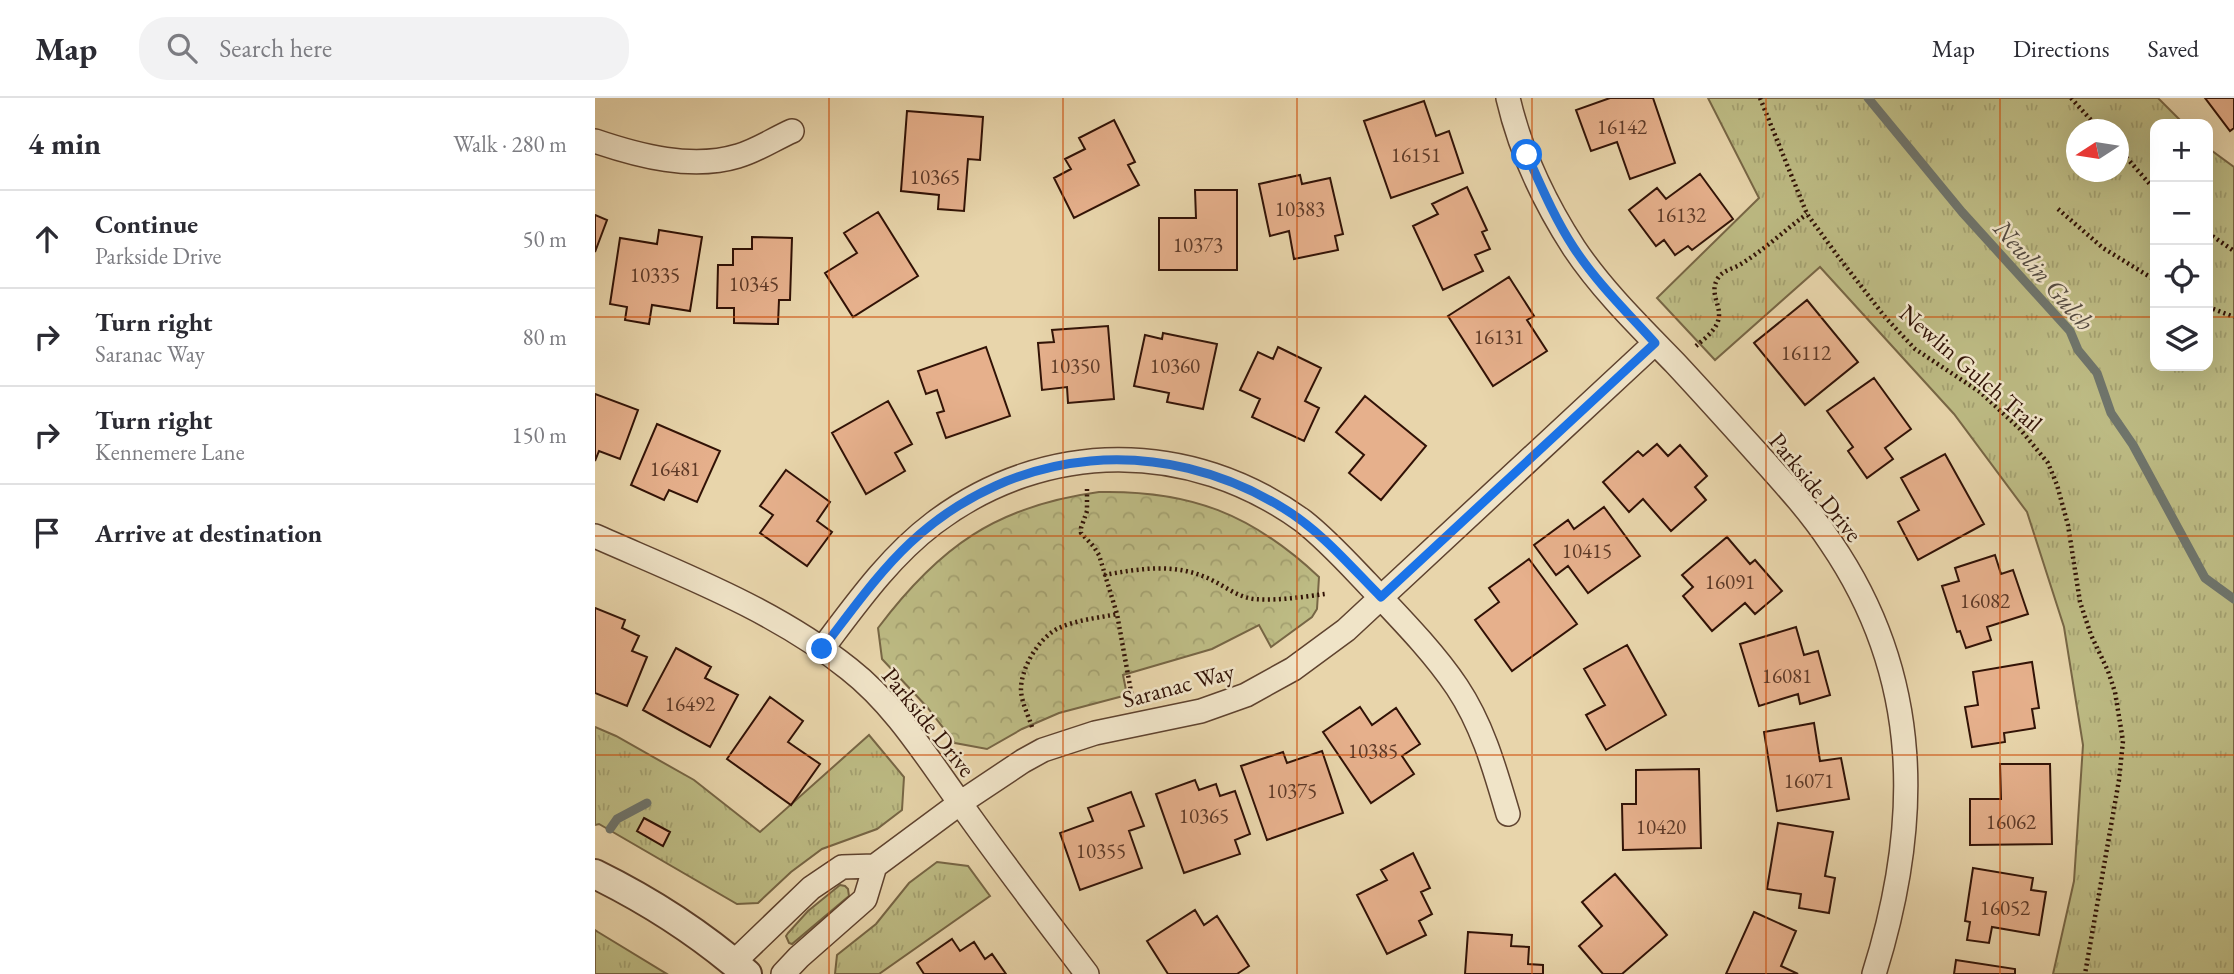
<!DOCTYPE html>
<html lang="en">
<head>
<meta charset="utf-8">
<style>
  body { margin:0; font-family:"EB Garamond",serif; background:#f2f2f3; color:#2b2b33 }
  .controls { position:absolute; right:21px; top:21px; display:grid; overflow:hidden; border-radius:14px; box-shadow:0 7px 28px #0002 }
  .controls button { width:63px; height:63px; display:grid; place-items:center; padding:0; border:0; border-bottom:2px solid #e1e1e2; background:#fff; color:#2b2b33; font:35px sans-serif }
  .compass { position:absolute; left:1471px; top:21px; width:63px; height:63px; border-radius:50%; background:#fff; box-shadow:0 7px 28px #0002; rotate:258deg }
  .stop { position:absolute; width:21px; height:21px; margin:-16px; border:5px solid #1a73e8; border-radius:50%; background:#fff }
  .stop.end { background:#1a73e8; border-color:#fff; box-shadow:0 2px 7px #0008 }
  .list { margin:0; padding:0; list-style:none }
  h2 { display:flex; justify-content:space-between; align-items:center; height:91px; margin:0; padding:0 28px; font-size:30px }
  h2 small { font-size:23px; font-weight:400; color:#7c7c81 }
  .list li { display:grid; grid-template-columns:46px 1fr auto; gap:21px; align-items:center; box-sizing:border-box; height:98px; padding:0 28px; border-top:2px solid #e1e1e2 }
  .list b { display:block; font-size:26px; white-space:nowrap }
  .list p { margin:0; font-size:23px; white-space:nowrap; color:#7c7c81 }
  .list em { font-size:23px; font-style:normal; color:#7c7c81 }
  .icon { flex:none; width:38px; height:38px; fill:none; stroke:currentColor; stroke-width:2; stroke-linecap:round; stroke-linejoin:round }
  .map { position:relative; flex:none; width:1639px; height:876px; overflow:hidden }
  header { display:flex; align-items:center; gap:42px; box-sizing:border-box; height:98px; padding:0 35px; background:#fff; border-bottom:2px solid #e1e1e2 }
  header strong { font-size:33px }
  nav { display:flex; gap:38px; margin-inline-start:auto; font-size:24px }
  .search { width:490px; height:63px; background:#f2f2f3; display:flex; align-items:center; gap:18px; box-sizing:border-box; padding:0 24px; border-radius:28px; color:#7c7c81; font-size:26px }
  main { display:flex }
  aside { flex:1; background:#fff }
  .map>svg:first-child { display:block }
  .grass { fill:url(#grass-tufts); stroke:#776645; stroke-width:2; fill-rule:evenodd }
  .park { fill:url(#park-crowns); stroke:#776645; stroke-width:2 }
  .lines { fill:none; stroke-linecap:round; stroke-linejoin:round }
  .stream { stroke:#6f756c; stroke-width:9 }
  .building { fill:#e6b08c; stroke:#311206; stroke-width:2 }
  .minor-casing { stroke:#5f432f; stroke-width:26 }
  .tertiary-casing { stroke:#5f432f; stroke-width:32 }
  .path { stroke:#311206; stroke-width:4.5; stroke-dasharray:2 3.5; stroke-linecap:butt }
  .minor { stroke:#f0e4c8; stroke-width:23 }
  .tertiary { stroke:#f0e4c8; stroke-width:28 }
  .route { stroke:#1a73e8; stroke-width:9 }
  .grid { fill:none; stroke:#cd4e0b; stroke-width:2; stroke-opacity:0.55 }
  .labels { text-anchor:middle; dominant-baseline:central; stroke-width:5; stroke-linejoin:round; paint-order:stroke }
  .number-label { font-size:21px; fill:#5e3a28 }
  .street-label { font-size:24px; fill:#311206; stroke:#f0e4c8 }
  .water-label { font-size:26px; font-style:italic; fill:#554c42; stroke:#f0e4c8 }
</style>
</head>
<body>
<header>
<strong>Map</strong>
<div class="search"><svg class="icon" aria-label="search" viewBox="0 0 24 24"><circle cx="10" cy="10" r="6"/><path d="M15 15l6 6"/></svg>Search here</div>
<nav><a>Map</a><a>Directions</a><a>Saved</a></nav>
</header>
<main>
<aside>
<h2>4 min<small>Walk · 280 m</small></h2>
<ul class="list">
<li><svg class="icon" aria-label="ahead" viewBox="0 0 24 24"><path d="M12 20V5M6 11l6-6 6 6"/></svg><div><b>Continue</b><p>Parkside Drive</p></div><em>50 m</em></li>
<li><svg class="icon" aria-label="right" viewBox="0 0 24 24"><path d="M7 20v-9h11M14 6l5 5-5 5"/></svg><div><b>Turn right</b><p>Saranac Way</p></div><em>80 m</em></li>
<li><svg class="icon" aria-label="right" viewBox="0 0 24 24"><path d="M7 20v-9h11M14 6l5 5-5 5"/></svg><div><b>Turn right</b><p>Kennemere Lane</p></div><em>150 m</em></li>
<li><svg class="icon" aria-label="arrive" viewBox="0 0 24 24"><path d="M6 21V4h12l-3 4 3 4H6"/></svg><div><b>Arrive at destination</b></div></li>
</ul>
</aside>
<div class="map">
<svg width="1639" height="876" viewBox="0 0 1639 876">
  <defs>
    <pattern id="grass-tufts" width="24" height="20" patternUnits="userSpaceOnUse" patternTransform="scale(1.75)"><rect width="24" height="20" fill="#bdbb84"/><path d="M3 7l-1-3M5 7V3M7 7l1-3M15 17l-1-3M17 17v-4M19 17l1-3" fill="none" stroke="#a3a070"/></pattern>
    <pattern id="park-crowns" width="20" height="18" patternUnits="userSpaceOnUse" patternTransform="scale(1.75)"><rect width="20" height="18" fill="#bdbb84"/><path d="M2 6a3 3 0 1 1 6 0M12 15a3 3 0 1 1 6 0" fill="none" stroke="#a3a070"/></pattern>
  </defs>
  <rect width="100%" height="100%" fill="#e8d5ab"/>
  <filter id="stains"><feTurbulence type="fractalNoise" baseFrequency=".00286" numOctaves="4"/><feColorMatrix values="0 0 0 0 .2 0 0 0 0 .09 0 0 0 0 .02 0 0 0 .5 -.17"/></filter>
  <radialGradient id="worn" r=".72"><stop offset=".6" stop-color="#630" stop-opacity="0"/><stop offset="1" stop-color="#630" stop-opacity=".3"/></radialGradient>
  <path class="grass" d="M1113,0H1563L1589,26H1560V268H1613V50L1639,69V876H1458L1479,783L1488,647L1469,529L1432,414L1359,316L1225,169L1120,262L1062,200L1164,100ZM1482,32H1524V74H1482Z
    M0,629L21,638L99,682L165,734L274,637L309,679L307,712L282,731L227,751L196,774L163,805L142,806L4,726L0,727Z
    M342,764L373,768L395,798L284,876H240L242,857L281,826L314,785Z
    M245,787L250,788L253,791L254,798L197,846L194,845L191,838L193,835L213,813Z
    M0,832L3,834L72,876H0Z"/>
  <path class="park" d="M504,394C595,392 657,416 724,479L722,511L717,519L676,549L664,527L617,551L528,577L532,597L464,615L427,631L392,651L360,645L332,609L287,561L283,530C344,449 401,408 504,394Z"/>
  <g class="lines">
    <path class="stream" d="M1273,0L1367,114L1475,233L1483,252L1502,275L1516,315L1538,347L1610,480L1639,501
      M15,731L22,721L52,705"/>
  </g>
  <path class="building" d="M1015,0H1058L1080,65L1035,81L1022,44L996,53L981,12Z
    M1610,0H1639V30L1635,33Z
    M829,3L841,38L854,33L868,75L796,100L769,23Z
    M312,13L388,19L385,62L373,61L369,113L343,111L344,97L306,93Z
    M519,22L540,64L533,67L544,87L479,120L459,80L476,71L470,61L490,51L484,40Z
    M1105,76L1138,121L1097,152L1093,148L1080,157L1069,142L1061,148L1034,112L1062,90L1071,101Z
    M705,77L707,86L735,80L748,136L740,138L743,152L699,161L694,133L675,138L664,86Z
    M872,89L892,132L887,134L895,151L880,157L888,173L848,192L818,128L843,116L837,106Z
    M600,92H642V172H564V120H601Z
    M283,114L323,178L258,219L230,175L262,155L249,135Z
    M0,117L12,122L0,154Z
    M64,132L107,139L95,213L57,207L54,226L30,222L32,209L15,206L25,140L62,146Z
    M157,139L197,140L195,202H184L183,226L139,225V210H122L123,167H138V151H157Z
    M914,179L939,218L932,222L952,253L898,288L853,218Z
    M1212,202L1263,264L1210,307L1159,245Z
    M513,228L519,301L473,305L472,289L447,292L443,245L459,244L457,232Z
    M568,235L622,246L608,311L572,304L574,295L539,288L550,237L567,241Z
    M391,249L415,318L351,340L342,315L349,313L342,292L331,296L323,273Z
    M683,249L726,270L710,303L724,310L709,343L657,319L665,301L645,292L663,254L678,261Z
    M1279,280L1316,331L1290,350L1298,361L1272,380L1253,353L1258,349L1232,313Z
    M0,296L43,312L25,361L4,353L0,363Z
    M770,298L831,348L786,402L754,375L769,357L741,334Z
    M293,303L317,346L300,355L310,373L271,396L237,335Z
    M62,326L125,353L102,404L74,392L69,402L36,387Z
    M1062,346L1073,358L1085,347L1112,378L1100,389L1111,402L1076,433L1048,401L1034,414L1008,384L1043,353L1048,358Z
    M1350,356L1389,426L1323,462L1303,424L1324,412L1306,380Z
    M191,372L235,404L222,423L237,434L212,468L165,435L178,417L165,408Z
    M1009,409L1045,458L993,495L973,468L961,477L939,447L973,422L979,431Z
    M1132,439L1155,466L1160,462L1187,493L1160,516L1150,505L1117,533L1088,498L1098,489L1087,477Z
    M1400,457L1406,476L1418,472L1433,516L1392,529L1396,542L1371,550L1365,533L1362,534L1347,488L1364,483L1360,470Z
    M934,461L982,526L917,573L880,522L904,504L894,490Z
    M0,510L30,522L27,530L44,538L37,553L52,559L32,608L0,595Z
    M1201,529L1209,557L1223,553L1235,597L1205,606L1203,596L1164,608L1145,546Z
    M1032,547L1071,617L1011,652L991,617L1010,607L989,571Z
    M81,550L116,569L110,580L143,597L115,649L48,612Z
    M1437,564L1444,610L1437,611L1440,630L1409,635L1410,644L1377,649L1370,609L1383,607L1378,574Z
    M175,599L208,623L193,644L225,666L196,707L132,661Z
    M765,609L777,627L801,610L825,646L807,658L819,676L776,705L728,634Z
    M1219,625L1225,663L1246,660L1254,701L1182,713L1169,634Z
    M727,653L748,715L672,742L646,668L688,654L692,665Z
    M1405,666H1455L1457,746L1375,747V701H1406Z
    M1104,671L1106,750L1028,752L1027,706H1041V672Z
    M600,682L604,692L621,686L625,698L640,693L655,736L640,742L645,756L589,775L561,696Z
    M536,694L549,728L534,733L547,770L485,792L465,735L498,723L493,710Z
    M49,720L75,734L68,748L42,733Z
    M1183,725L1238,734L1230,778L1240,780L1234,815L1204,810L1206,796L1172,791Z
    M818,755L835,790L826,794L837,816L824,823L831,837L792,856L762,797L792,782L786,772Z
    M1378,770L1438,780L1436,792L1451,794L1444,837L1397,829L1394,845L1372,842L1375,824L1370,823Z
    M1020,776L1072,837L1027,876H1008L984,848L1007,828L987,804Z
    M600,812L609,827L622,818L654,868L642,876H573L552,843Z
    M1159,814L1201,833L1186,868L1203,876H1131Z
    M873,834L917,837L916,848L934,849L933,866L948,867V876H870Z
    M357,841L365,853L379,844L390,861L397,856L411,876H329L322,865Z
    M1361,862L1420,871V876H1359Z"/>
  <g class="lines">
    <defs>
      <path id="minor" d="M913,0C925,52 950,105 979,150C1007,192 1045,229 1080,265C1108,295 1135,325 1162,355C1188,384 1214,412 1236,445C1328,580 1326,726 1279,876
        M0,43C44,58 97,72 143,58C161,53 179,41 197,33
        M0,438C86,476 179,511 254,571C300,607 331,658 365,705C406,763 449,819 492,876
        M227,551C261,506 294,459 339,425C450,341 595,341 708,423C731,441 752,464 772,485C803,518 837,552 862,589C888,628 900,672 913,716
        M139,864L216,790L247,769L280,768L365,705L428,663L448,652L500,635L606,613L651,597L698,571L751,532L1060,245
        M188,876L204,859L270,801L280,768"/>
      <path id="tertiary" d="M0,776C55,803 106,836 152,876"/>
    </defs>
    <use href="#minor" class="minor-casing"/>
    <use href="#tertiary" class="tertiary-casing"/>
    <path class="path" d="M1165,0L1212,116L1242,157L1290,219L1320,251L1385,294L1425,331L1453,365L1462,387L1473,427L1485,504L1496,537L1513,573L1520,594L1528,643L1524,682L1490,876
      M1476,0L1505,32
      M1524,51L1560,92
      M1463,111L1508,150L1560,182
      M1613,135L1639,153
      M1613,209L1639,219
      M1101,248C1109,241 1120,233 1123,223C1128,208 1113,196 1123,180C1128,172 1138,171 1146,166C1169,152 1190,132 1212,116
      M492,391V413L486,430V435L499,449L504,457L522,516L537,599
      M509,477C543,471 577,465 610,479C626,485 641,499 659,501C682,503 708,499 730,496
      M437,629C433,617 427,605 426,593C425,571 444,539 464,530C481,522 503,520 522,516"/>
    <use href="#minor" class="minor"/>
    <use href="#tertiary" class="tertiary"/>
  </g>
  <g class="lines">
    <path class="route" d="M227,551C255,515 282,476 315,445C420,347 567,336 688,410C726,433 755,468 786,499L1060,245C1032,214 1002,185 979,150C960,121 946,88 932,57"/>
  </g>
  <path class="grid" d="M234,0V876M468,0V876M702,0V876M937,0V876M1171,0V876M1405,0V876M0,219H1560M1613,219H1639M0,438H1639M0,657H1639"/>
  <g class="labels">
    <g class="number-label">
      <text x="1027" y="28">16142</text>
      <text x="821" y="56">16151</text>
      <text x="340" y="78">10365</text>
      <text x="705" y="110">10383</text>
      <text x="1086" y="116">16132</text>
      <text x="603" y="146">10373</text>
      <text x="60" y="176">10335</text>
      <text x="159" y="185">10345</text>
      <text x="904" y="238">16131</text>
      <text x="1211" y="254">16112</text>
      <text x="480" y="267">10350</text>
      <text x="580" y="267">10360</text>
      <text x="80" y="370">16481</text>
      <text x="992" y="452">10415</text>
      <text x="1135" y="483">16091</text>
      <text x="1390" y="502">16082</text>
      <text x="1192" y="577">16081</text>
      <text x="95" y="605">16492</text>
      <text x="778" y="652">10385</text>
      <text x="1214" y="682">16071</text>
      <text x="697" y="692">10375</text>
      <text x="609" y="717">10365</text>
      <text x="1416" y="723">16062</text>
      <text x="1066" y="728">10420</text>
      <text x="506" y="752">10355</text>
      <text x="1410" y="809">16052</text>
    </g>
    <g class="street-label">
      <text transform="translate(1376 270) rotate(41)">Newlin Gulch Trail</text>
      <text transform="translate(1221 389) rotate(51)">Parkside Drive</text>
      <text transform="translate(583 587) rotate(-15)">Saranac Way</text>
      <text transform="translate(334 624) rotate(51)">Parkside Drive</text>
    </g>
    <g class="water-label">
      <text transform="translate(1449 177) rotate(49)">Newlin Gulch</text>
    </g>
  </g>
  <rect width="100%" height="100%" filter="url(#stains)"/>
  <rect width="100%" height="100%" fill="url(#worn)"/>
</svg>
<div class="controls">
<button>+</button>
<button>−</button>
<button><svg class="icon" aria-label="locate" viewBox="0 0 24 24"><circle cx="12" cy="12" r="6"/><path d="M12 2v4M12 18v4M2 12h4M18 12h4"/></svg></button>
<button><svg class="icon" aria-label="layers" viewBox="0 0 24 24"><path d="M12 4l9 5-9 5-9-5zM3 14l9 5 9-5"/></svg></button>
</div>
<svg class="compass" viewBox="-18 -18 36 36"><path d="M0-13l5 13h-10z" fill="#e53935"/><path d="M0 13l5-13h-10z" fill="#7c7c81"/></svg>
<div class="stop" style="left:932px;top:57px"></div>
<div class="stop end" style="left:227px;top:551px"></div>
</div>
</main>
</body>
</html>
